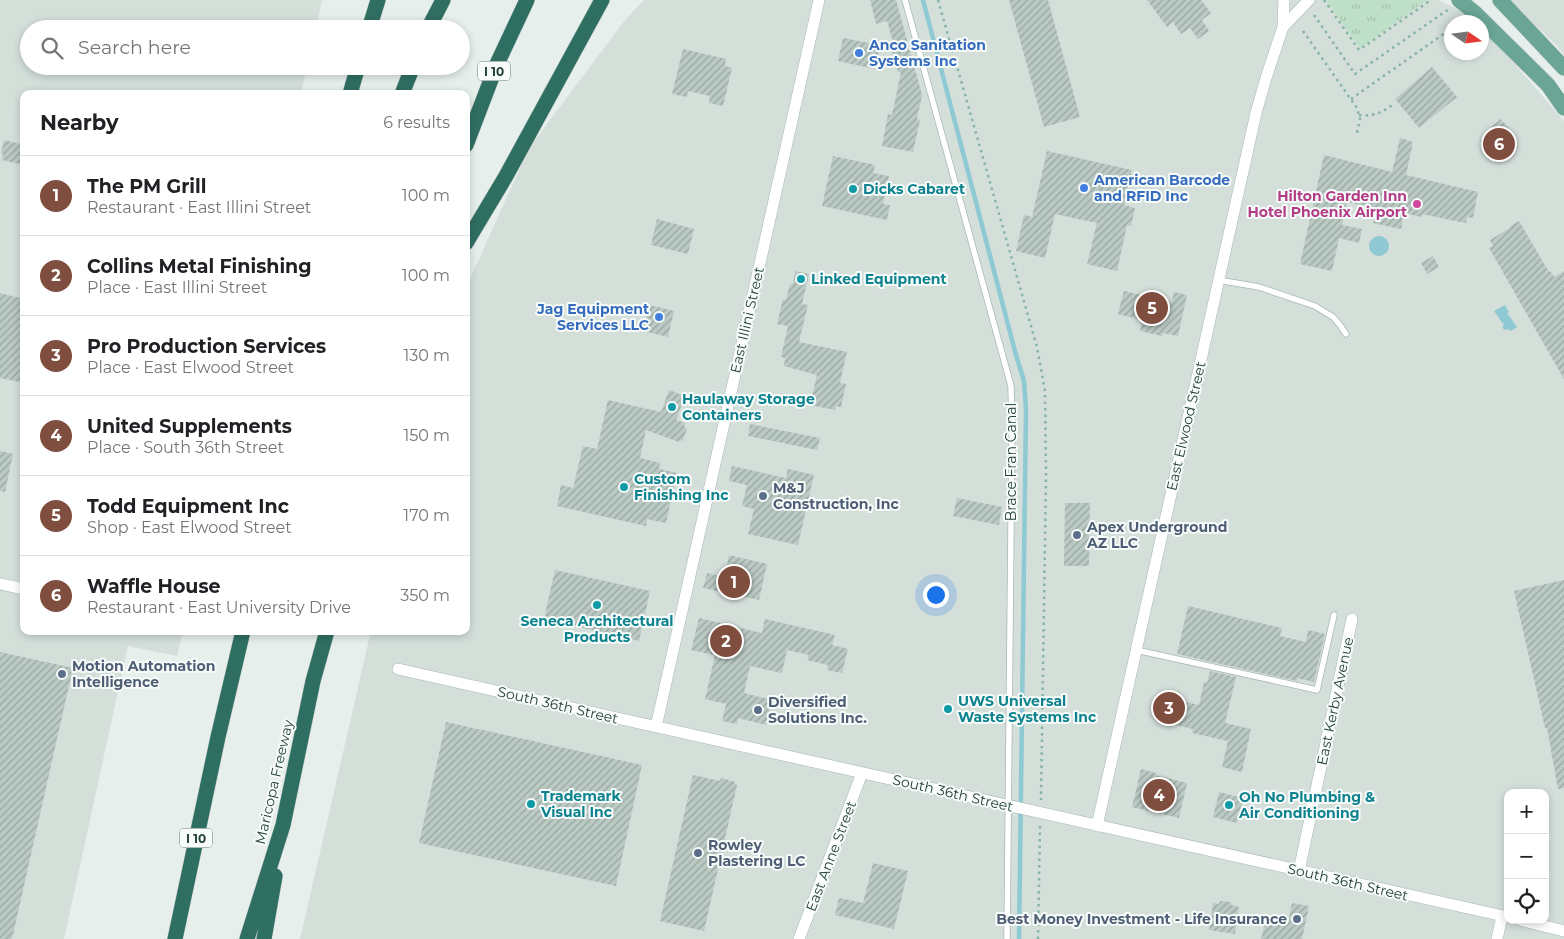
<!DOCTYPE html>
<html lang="en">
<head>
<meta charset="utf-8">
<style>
  body { margin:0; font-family:Montserrat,sans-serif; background:#f6f6f6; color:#202124 }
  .controls { position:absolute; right:15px; bottom:15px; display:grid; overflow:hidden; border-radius:10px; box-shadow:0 2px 8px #0003 }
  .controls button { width:45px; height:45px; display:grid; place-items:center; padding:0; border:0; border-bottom:1px solid #e0e0e0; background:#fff; color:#202124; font:25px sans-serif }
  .compass { position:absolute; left:1444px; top:15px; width:45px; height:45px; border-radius:50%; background:#fff; box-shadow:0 2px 8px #0003; rotate:103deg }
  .you { position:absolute; left:935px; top:594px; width:18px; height:18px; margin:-12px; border:4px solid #fff; border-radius:50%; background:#1a73e8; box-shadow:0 0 0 8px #1a73e833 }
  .badge { display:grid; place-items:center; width:32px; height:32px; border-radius:50%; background:#7f4e3f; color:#fff; font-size:16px; font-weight:700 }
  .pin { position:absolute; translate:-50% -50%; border:2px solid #fff; box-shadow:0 1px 5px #0006 }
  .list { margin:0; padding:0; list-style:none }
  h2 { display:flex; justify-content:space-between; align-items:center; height:65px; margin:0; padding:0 20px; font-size:21px }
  h2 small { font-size:16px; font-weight:400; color:#757577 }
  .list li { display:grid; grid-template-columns:32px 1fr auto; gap:15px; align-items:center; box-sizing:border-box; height:80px; padding:0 20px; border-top:1px solid #e0e0e0 }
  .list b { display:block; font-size:19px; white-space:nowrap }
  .list p { margin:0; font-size:16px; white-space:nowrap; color:#757577 }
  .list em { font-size:16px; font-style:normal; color:#757577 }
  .icon { flex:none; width:28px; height:28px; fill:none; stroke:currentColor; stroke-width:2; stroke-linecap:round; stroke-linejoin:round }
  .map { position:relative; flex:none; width:1564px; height:939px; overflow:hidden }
  .search { position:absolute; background:#fff; box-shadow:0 2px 8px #0003; left:20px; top:20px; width:450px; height:55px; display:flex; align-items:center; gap:12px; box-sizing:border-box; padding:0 18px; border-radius:28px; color:#757577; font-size:19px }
  .panel { position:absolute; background:#fff; box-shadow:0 2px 8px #0003; left:20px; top:90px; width:450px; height:545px; border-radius:10px }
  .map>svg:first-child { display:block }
  .built { fill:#d4dfda; fill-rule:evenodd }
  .grass { fill:url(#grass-tufts) }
  .water { fill:#8ec9d4 }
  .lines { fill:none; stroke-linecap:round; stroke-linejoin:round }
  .stream { stroke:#8ec9d4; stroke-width:4.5 }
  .building { fill:url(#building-hatch) }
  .service-casing { stroke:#a8b8b2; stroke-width:7 }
  .minor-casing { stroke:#a8b8b2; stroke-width:12 }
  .primary-casing { stroke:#c2cac8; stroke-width:16 }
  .motorway-casing { stroke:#c2cac8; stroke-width:16 }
  .path { stroke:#86b3a5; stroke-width:2.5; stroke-dasharray:2.5 4; stroke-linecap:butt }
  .service { stroke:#fff; stroke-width:5.5 }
  .minor { stroke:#fff; stroke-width:11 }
  .primary { stroke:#6aa596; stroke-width:15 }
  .motorway { stroke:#2f6f62; stroke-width:15 }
  .shop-dot { fill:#3f7fe0; stroke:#f7fbf9; stroke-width:2 }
  .culture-dot { fill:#0f9aa8; stroke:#f7fbf9; stroke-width:2 }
  .hotel-dot { fill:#d1479c; stroke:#f7fbf9; stroke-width:2 }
  .service-dot { fill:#5c6f8a; stroke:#f7fbf9; stroke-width:2 }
  .labels { text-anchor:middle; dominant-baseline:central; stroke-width:4; stroke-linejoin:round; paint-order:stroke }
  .shield { fill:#f7fbf9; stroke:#637a73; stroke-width:1 }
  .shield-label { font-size:12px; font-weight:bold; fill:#24423a }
  .shop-label { font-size:14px; font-weight:bold; fill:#366cbe; stroke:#f7fbf9; text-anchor:start }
  .culture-label { font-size:14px; font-weight:bold; fill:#0d838f; stroke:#f7fbf9; text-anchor:start }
  .hotel-label { font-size:14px; font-weight:bold; fill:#b23c85; stroke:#f7fbf9; text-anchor:end }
  .street-label { font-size:14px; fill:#24423a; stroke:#f7fbf9 }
  .service-label { font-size:14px; font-weight:bold; fill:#4e5e75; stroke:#f7fbf9; text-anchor:start }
</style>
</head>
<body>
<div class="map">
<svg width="1564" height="939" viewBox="0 0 1564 939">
  <defs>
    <pattern id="grass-tufts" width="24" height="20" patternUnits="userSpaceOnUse" patternTransform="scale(1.25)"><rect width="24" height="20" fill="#bfe0c8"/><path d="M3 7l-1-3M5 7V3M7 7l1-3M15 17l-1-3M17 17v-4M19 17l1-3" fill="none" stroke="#a4c1ad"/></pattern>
    <pattern id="building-hatch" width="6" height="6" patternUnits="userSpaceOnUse" patternTransform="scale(1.25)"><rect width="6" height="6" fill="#bbcac4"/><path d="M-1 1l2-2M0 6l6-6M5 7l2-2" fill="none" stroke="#98a6a0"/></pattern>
  </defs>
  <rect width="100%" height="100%" fill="#e6efeb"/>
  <path class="built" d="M0,0H322L316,29H29V66H307L301,94H24V631H183L177,656L128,646L64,939H0Z
    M644,0H1438L1462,11L1474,22H1452V52H1482V30L1505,53L1564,121V939H300L371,631H466V288L529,148L626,19ZM1508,793H1545V920H1508Z
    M1509,0H1564V55L1557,46Z"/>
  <path class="grass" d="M1326,0H1427L1360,48Z"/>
  <path class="water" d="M1369 246a10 10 0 1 1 20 0a10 10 0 1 1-20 0Z
    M1505,305L1509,312L1507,313L1517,327L1511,331L1508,329L1504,330L1502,326L1504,325L1494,311Z"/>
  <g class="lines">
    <path class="stream" d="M923,0L1016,355L1024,381L1026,410L1019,939"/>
  </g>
  <path class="building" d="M870,0H896L922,95L917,119L920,120L913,152L882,146L888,114L892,115L901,72H898L891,48H895L887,21L876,24Z
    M1009,0H1048L1080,117L1044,127Z
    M1147,0H1201L1211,13L1202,20L1209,31L1198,39L1190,28L1181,34L1173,22L1167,27Z
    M843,38L880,45L875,69L838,61Z
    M683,49L726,59L725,66L732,68L723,106L709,103L710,96L688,91L687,97L672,94Z
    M1432,67L1457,97L1419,128L1395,99Z
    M1501,119L1510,130L1506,132L1518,147L1499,163L1480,141L1492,130L1490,128Z
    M1400,138L1413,142L1406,175L1478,192L1473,218L1467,217L1466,223L1460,222L1422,214L1421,217L1404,213L1401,229L1373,223L1377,209L1347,202L1342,225L1362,229L1359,243L1339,238L1332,271L1300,264L1324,155L1392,172Z
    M4,140L24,145V165L2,160L3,154L1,153Z
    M1047,151L1132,170L1124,205L1135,208L1131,226L1127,225L1117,271L1087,264L1097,223L1055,214L1045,258L1016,251L1024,215L1032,217Z
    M833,156L875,165L873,173L889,176L883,204L890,205L887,220L822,206Z
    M657,219L694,229L688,254L651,245Z
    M1519,221L1549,272L1550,271L1554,277L1564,271V379L1489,248L1493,246L1490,240L1510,228L1509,227Z
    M1433,256L1439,267L1427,274L1421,263Z
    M795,271L809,274L802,304L808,305L799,342L847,352L840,383L846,384L841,407L836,406L835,410L810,405L817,375L784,366L785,358L781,357L788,326L777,324L783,299L786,300L790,284H793Z
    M1124,291L1172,302L1174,292L1187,295L1178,336L1163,333L1162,336L1140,331L1142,320L1118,314Z
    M0,293L24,299V383L0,378Z
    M649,305L674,311L668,337L643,331Z
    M669,390L685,396L676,420L685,423L684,427L687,428L683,441L680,440L679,442L646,430L640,458L660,463L659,469L677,473L666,523L647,519L646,526L557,506L561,485L573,488L583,446L597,449L608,400L661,412Z
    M750,424L820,438L817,450L748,436Z
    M0,451L13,454L5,492L0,491Z
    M732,466L786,478L788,469L814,475L798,545L748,534L754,509L742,506L747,485L729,481Z
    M957,498L1002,507L999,525L953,516Z
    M1065,503H1090L1089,566H1064Z
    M729,555L767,564L759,600L703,588L707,573L725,577Z
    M555,570L650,591L639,641L544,619Z
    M1564,580V788L1558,789L1547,728H1545L1514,591Z
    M1188,606L1282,628L1280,636L1306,642L1308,630L1325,634L1314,682L1297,678V681L1177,654Z
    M699,618L762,633L765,619L835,635L832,645L848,649L842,673L827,670L828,665L807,660L809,655L787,650L782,673L750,666L744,693L772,700L766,725L738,718L737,724L722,721L726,704L705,699L715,655L691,650Z
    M0,652L73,668L12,939H0Z
    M1210,671L1236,677L1225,723L1251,729L1242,772L1222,767L1228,741L1192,733L1193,729L1158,721L1164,697L1199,705L1204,682L1207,683Z
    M446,722L642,765L616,886L419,843Z
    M1141,769L1156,773L1155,775L1187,783L1179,818L1132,807Z
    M693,775L720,781L721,778L735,782V784L737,785L704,931L660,921Z
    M1219,792L1243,798L1237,823L1213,817Z
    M873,863L908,871L894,929L835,915L839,898L863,903Z
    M1220,901L1231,902V905L1239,907L1235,934L1209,930L1213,903L1219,904Z
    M1292,903L1309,906L1302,939H1261L1266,918L1288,923Z"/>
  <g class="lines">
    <defs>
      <path id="service" d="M905,0L1011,386L1012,424L1007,939
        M1218,280L1259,287L1315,306L1333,317L1340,325L1346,334
        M1136,650L1317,690L1334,615"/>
      <path id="minor" d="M1283,27L1309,0
        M0,584L24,589
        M398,669L1508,917
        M656,727L819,0
        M1097,826L1256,113L1266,78L1283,27L1284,0
        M1299,871L1352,619
        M1520,920L1564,931
        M799,939L862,773
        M1497,939L1502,916"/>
      <path id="primary" d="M1459,0L1475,13L1548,85L1564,108
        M1500,0L1564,68"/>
      <path id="motorway" d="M369,29L378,0
        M428,29L443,0
        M350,94L358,66
        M402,94L413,66
        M466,145L497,64L527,0
        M466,243L506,176L602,0
        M175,939L218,737L243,631
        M247,939L283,825L313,681L327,631
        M264,939L275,876"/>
    </defs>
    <use href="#service" class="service-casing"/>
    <use href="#minor" class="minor-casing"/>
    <use href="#primary" class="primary-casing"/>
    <use href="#motorway" class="motorway-casing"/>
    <path class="path" d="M938,0L1037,347L1045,391L1046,476L1041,800
      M1324,0L1359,50L1431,0
      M1314,15L1355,74L1449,9
      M1303,31L1357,108L1360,119L1357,133
      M1351,99L1452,28
      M1359,115C1374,117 1383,112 1395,103
      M1038,939L1040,826"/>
    <use href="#service" class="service"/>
    <use href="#minor" class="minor"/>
    <use href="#primary" class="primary"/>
    <use href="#motorway" class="motorway"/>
  </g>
  <g class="shop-dot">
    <circle cx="859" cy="53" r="5"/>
    <circle cx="1084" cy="188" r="5"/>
    <circle cx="659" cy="317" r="5"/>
  </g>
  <g class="culture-dot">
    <circle cx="853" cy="189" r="5"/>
    <circle cx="801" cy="279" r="5"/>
    <circle cx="672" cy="407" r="5"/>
    <circle cx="624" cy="487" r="5"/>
    <circle cx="597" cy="605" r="5"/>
    <circle cx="948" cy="709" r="5"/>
    <circle cx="531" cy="804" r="5"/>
    <circle cx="1229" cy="805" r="5"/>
  </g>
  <circle class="hotel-dot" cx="1417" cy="204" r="5"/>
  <g class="service-dot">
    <circle cx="763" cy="496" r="5"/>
    <circle cx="1077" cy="535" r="5"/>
    <circle cx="62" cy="674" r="5"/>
    <circle cx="758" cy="710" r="5"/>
    <circle cx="698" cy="853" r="5"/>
    <circle cx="1297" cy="919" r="5"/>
  </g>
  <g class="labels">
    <g class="shield">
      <rect x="478" y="61.5" width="32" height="19" rx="4"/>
      <rect x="180" y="828.5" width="32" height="19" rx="4"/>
    </g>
    <g class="shield-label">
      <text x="494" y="71">I 10</text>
      <text x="196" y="838">I 10</text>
    </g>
    <g class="shop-label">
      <text x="869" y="45">Anco Sanitation<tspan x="869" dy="16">Systems Inc</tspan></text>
      <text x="1094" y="180">American Barcode<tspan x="1094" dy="16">and RFID Inc</tspan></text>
      <text x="649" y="309" text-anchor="end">Jag Equipment<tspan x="649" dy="16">Services LLC</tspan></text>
    </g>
    <g class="culture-label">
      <text x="863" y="189">Dicks Cabaret</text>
      <text x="811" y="279">Linked Equipment</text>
      <text x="682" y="399">Haulaway Storage<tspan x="682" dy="16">Containers</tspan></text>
      <text x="634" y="479">Custom<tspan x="634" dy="16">Finishing Inc</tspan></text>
      <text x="597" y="621" text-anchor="middle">Seneca Architectural<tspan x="597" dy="16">Products</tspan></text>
      <text x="958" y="701">UWS Universal<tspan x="958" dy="16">Waste Systems Inc</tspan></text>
      <text x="541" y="796">Trademark<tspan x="541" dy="16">Visual Inc</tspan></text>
      <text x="1239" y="797">Oh No Plumbing &amp;<tspan x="1239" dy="16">Air Conditioning</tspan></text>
    </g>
    <g class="hotel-label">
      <text x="1407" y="196">Hilton Garden Inn<tspan x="1407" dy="16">Hotel Phoenix Airport</tspan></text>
    </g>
    <g class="street-label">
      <text transform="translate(747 320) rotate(-77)">East Illini Street</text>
      <text transform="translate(1186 426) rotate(-77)">East Elwood Street</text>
      <text transform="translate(1011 462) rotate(-90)">Brace Fran Canal</text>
      <text transform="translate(1335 701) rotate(-78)">East Kerby Avenue</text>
      <text transform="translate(558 705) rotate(13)">South 36th Street</text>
      <text transform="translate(274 782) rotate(-77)">Maricopa Freeway</text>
      <text transform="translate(953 793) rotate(13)">South 36th Street</text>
      <text transform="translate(831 856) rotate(-69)">East Anne Street</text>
      <text transform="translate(1348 882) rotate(13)">South 36th Street</text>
    </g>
    <g class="service-label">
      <text x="773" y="488">M&amp;J<tspan x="773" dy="16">Construction, Inc</tspan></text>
      <text x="1087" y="527">Apex Underground<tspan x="1087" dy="16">AZ LLC</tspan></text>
      <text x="72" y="666">Motion Automation<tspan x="72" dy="16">Intelligence</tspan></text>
      <text x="768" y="702">Diversified<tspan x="768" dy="16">Solutions Inc.</tspan></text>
      <text x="708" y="845">Rowley<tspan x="708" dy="16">Plastering LC</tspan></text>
      <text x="1287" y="919" text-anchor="end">Best Money Investment - Life Insurance</text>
    </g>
  </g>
</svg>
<div class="controls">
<button>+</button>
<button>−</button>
<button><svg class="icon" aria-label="locate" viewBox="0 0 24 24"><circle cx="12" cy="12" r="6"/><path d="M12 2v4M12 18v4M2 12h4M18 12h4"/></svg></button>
</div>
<svg class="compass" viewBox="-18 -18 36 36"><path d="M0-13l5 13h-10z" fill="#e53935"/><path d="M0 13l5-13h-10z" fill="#757577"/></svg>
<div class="you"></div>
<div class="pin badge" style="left:734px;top:582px">1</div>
<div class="pin badge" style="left:726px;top:641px">2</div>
<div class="pin badge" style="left:1169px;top:708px">3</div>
<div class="pin badge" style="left:1159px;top:795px">4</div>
<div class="pin badge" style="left:1152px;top:308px">5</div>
<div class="pin badge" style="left:1499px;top:144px">6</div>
<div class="search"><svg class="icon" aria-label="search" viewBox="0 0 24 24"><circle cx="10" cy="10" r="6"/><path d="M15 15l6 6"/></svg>Search here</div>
<section class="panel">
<h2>Nearby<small>6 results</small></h2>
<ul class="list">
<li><span class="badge">1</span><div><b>The PM Grill</b><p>Restaurant · East Illini Street</p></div><em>100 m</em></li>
<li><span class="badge">2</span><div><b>Collins Metal Finishing</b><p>Place · East Illini Street</p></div><em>100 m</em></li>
<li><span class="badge">3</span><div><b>Pro Production Services</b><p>Place · East Elwood Street</p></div><em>130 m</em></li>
<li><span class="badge">4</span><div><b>United Supplements</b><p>Place · South 36th Street</p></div><em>150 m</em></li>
<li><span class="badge">5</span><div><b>Todd Equipment Inc</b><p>Shop · East Elwood Street</p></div><em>170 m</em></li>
<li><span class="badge">6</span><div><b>Waffle House</b><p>Restaurant · East University Drive</p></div><em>350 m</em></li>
</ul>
</section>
</div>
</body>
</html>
